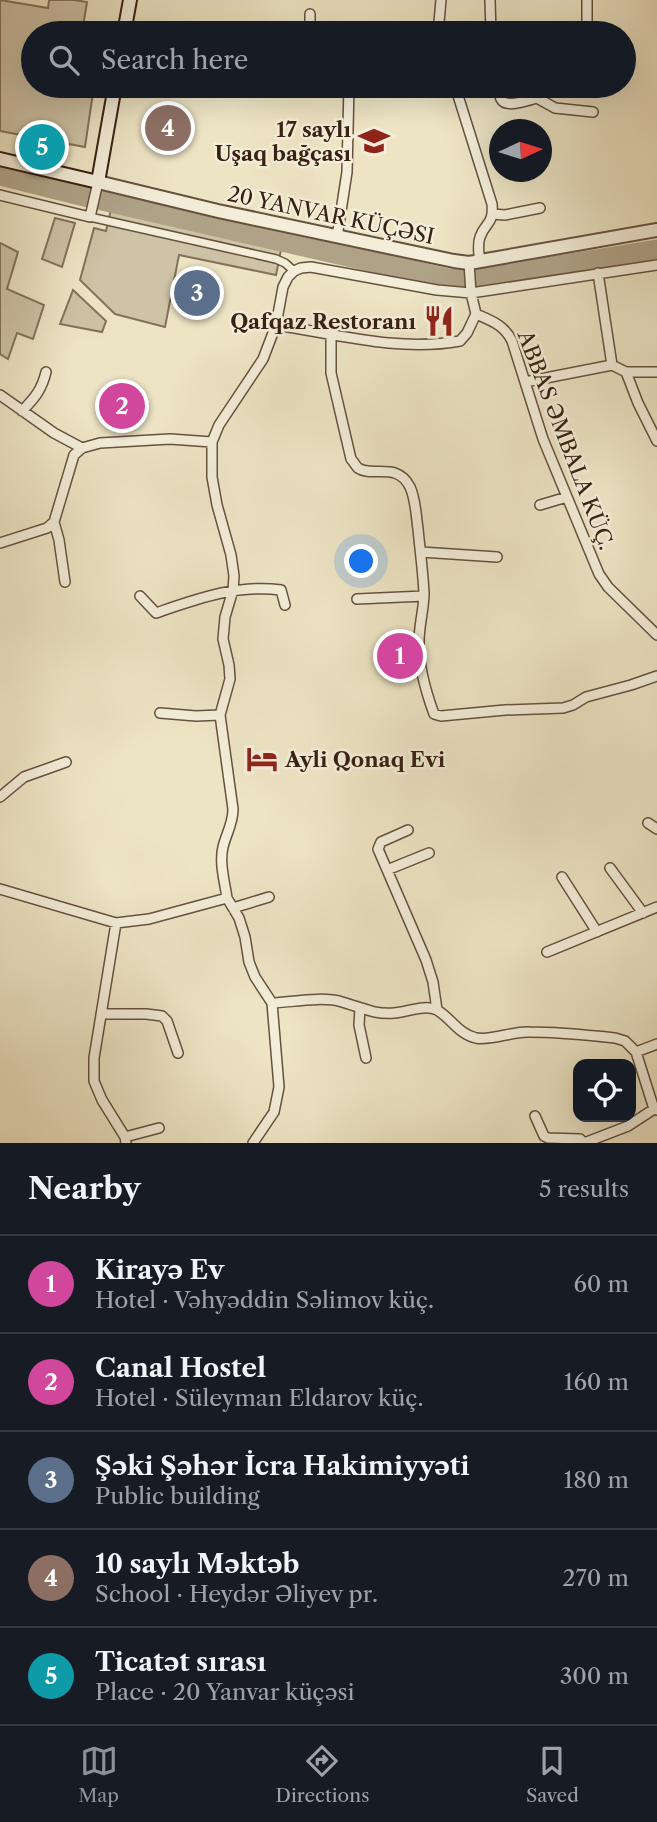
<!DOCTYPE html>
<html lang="en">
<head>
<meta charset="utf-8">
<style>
  body { margin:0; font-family:"Libre Caslon Text",serif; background:#20242c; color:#f1f3f6 }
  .controls { position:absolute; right:21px; bottom:21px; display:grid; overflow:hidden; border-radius:14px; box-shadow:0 7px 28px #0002 }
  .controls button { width:63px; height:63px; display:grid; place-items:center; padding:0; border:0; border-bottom:2px solid #363941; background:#171b24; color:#f1f3f6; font:35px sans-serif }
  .compass { position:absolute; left:489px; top:119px; width:63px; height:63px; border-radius:50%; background:#171b24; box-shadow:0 7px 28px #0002; rotate:86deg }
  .you { position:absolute; left:362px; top:562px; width:24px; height:24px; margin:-18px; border:5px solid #fff; border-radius:50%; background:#1a73e8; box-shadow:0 0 0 10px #1a73e833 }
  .badge { display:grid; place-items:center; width:46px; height:46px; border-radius:50%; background:#8c9099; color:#fff; font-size:23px; font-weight:700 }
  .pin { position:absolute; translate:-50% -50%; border:4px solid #fff; box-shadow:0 2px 7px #0006 }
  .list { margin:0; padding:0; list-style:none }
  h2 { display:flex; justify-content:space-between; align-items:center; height:91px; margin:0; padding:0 28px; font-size:30px }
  h2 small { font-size:23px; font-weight:400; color:#9ea1a6 }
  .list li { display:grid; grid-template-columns:46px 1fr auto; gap:21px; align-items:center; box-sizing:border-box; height:98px; padding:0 28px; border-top:2px solid #363941 }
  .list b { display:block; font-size:26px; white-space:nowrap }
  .list p { margin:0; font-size:23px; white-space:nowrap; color:#9ea1a6 }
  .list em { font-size:23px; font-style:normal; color:#9ea1a6 }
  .icon { flex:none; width:38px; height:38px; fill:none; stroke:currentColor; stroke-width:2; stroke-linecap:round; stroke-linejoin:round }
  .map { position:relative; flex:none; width:657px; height:1143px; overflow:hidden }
  .search { position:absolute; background:#171b24; box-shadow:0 7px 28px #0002; left:21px; right:21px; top:21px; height:77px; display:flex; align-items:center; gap:18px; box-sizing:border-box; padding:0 24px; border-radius:38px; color:#9ea1a6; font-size:26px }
  .sheet { height:581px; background:#171b24 }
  nav { display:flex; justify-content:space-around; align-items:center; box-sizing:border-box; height:98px; border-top:2px solid #363941; background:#171b24; font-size:19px; color:#9ea1a6 }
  nav a { display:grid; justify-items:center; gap:4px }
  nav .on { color:#8c9099 }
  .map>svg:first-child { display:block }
  .green { fill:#cec3a6; stroke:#83725c; stroke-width:2 }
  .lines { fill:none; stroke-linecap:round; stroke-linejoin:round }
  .river { stroke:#afa287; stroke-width:21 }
  .pedestrian-casing { stroke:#65523e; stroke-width:10 }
  .minor-casing { stroke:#65523e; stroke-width:12 }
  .tertiary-casing { stroke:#65523e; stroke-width:16 }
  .secondary-casing { stroke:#382111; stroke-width:16 }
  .pedestrian { stroke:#f3edd9; stroke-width:7 }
  .minor { stroke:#f3edd9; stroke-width:9 }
  .tertiary { stroke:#f3edd9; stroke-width:12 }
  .secondary { stroke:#f3edd9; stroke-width:12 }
  .labels { text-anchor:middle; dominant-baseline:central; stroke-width:5; stroke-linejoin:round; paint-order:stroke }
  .poi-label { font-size:21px; font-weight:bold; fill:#382111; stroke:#f3edd9; text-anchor:end }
  .street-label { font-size:21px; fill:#382111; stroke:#f3edd9 }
</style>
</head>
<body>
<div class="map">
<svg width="657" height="1143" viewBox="0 0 657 1143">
  <rect width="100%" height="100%" fill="#ede4c4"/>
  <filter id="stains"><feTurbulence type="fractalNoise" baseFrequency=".00286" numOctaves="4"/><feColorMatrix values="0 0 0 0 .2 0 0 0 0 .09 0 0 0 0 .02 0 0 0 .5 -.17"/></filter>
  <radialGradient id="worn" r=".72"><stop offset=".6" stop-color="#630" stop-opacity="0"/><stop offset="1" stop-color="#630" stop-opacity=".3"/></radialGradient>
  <path class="green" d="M0,0L48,8L49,0H74L87,2L82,33H33V86H94L85,147L0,131Z
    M112,205L282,245L276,275L179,255L165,327L115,314L80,280L94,228L106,231Z
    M55,218L75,223L62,267L42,259Z
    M0,243L18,252L7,289L44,305L33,339L17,333L8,359L0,354Z
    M73,290L106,321L102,332L60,324Z"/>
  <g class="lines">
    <path class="river" d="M0,175L76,194L448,279H478L657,250"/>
    <defs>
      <path id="pedestrian" d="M90,217L276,259L285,263L294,271"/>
      <path id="minor" d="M490,0L491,33
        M587,0V21
        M310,33V14
        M438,33L441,0
        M455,86L492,204C494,225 485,222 480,237C477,245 479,254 480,262
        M499,86C500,90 499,95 501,99C506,109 528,100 537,98L555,108L593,112
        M0,195L90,217L98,182
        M493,214L505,215L540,208
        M337,237L347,172L349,86
        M469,263L471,293L476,314C492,321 504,325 512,341L543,439L599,574L608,587L657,635
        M598,273L612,365L626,372L638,403L657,441
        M276,325C336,334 399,352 460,341L467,333L476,314
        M331,334V373L351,459C354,462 355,465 358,468C372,478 397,461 410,487C416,500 416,516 418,529C420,550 423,572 424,593C424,609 419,625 419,641C418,665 426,692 434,714L441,716L505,710L563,708L573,705L586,697L631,685L657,676
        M626,372H657
        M525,382L612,365
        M0,395L54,433L82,448
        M22,411C35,398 42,389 46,372
        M540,505L567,497
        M54,522L59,540L65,582
        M0,543L47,528L54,522L74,455L82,448L100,443L170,439L212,442
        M421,552L497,557
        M140,596L156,613C197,599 237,584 281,590L285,605
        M357,599L424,596
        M160,713L196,716L220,715
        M0,797L24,777L66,762
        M648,823L657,829
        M408,830L381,842L378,849L426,960L433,982L437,1010
        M610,868L643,913
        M387,870L429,853
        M562,877L597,932
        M0,889L116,923L149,919L227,898L239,918L245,937L249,962L255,977L272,1003C293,1002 322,996 342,1002C360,1007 375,1015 394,1013C407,1012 425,1004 437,1010C450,1017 458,1034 476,1038C493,1041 512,1031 529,1032C558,1032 587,1035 615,1038L625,1041L636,1052L654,1109L657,1110
        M227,898C225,883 219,863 223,847C226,834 233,824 233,809L220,715L230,679L229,665L223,639L225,617L233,590L234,576L231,555L217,505L212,477V442L219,425L263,359L276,325L283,287L288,277L294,271L301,268L311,267L437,290L471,293L657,265
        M233,908L269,897
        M116,923L94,1058V1081L102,1100L125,1137L126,1143
        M547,952L657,907
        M360,1008L359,1025L366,1058
        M101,1014H146L162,1016L167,1021L178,1053
        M636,1052L657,1044
        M535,1116L544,1136L548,1138L580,1139L584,1143L628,1126L654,1109
        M125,1137L159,1128
        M253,1143L274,1112L279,1087L272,1003"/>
      <path id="tertiary" d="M98,182L218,211L454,261L469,263L657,230"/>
      <path id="secondary" d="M124,33L130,0
        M0,159L98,182L115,86"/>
    </defs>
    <use href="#pedestrian" class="pedestrian-casing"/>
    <use href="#minor" class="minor-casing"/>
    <use href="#tertiary" class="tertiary-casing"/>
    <use href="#secondary" class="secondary-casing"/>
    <use href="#pedestrian" class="pedestrian"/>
    <use href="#minor" class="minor"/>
    <use href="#tertiary" class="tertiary"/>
    <use href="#secondary" class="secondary"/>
  </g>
  <defs>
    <symbol id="school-bare" viewBox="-9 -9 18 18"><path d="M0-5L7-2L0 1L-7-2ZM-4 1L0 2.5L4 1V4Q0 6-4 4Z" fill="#8f2418" stroke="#f3edd9" stroke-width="2.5" paint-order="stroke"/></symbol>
    <symbol id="restaurant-bare" viewBox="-9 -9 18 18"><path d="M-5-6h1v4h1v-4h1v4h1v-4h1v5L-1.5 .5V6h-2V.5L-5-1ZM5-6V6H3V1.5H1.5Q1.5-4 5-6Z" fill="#8f2418" stroke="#f3edd9" stroke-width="2.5" paint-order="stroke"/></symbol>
    <symbol id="hotel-bare" viewBox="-9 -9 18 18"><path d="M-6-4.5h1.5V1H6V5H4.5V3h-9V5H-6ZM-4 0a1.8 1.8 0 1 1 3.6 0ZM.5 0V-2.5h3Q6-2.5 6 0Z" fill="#8f2418" stroke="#f3edd9" stroke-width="2.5" paint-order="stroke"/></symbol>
  </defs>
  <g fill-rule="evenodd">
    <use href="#school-bare" x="352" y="119" width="44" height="44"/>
    <use href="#restaurant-bare" x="417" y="299" width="44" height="44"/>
    <use href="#hotel-bare" x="240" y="737" width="44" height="44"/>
  </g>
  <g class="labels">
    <g class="poi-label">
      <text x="351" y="129">17 saylı<tspan x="351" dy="24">Uşaq bağçası</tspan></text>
      <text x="416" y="321">Qafqaz Restoranı</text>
      <text x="285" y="759" text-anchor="start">Ayli Qonaq Evi</text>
    </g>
    <g class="street-label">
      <text transform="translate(331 215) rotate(12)">20 YANVAR KÜÇƏSI</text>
      <text transform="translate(566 440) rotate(69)">ABBAS ƏMBALA KÜÇ.</text>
    </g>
  </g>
  <rect width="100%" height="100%" filter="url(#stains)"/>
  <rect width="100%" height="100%" fill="url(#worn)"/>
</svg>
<div class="controls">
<button><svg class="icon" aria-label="locate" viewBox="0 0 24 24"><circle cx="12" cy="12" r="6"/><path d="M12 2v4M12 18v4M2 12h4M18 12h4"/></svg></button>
</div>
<svg class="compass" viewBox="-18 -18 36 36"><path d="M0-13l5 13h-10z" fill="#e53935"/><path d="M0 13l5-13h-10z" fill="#9ea1a6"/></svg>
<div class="you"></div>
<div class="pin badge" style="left:400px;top:656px;background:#d1479c">1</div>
<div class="pin badge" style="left:122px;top:406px;background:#d1479c">2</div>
<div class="pin badge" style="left:197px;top:293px;background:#5c6f8a">3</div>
<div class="pin badge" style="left:168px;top:128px;background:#8d6e63">4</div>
<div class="pin badge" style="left:42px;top:147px;background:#0f9aa8">5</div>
<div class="search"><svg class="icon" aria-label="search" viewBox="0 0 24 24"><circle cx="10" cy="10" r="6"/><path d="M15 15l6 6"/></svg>Search here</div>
</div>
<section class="sheet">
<h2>Nearby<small>5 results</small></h2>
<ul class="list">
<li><span class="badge" style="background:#d1479c">1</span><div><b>Kirayə Ev</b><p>Hotel · Vəhyəddin Səlimov küç.</p></div><em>60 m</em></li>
<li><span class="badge" style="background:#d1479c">2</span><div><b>Canal Hostel</b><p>Hotel · Süleyman Eldarov küç.</p></div><em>160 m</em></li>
<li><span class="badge" style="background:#5c6f8a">3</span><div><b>Şəki Şəhər İcra Hakimiyyəti</b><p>Public building</p></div><em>180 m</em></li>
<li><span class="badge" style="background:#8d6e63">4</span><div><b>10 saylı Məktəb</b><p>School · Heydər Əliyev pr.</p></div><em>270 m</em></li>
<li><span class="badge" style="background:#0f9aa8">5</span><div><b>Ticatət sırası</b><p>Place · 20 Yanvar küçəsi</p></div><em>300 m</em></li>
</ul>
</section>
<nav>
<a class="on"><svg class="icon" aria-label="map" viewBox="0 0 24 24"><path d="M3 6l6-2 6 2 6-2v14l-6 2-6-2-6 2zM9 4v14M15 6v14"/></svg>Map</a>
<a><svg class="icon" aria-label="directions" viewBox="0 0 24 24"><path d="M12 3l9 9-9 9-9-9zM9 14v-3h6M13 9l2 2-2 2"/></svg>Directions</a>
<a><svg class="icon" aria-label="saved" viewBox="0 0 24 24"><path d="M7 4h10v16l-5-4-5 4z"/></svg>Saved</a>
</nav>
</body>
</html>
